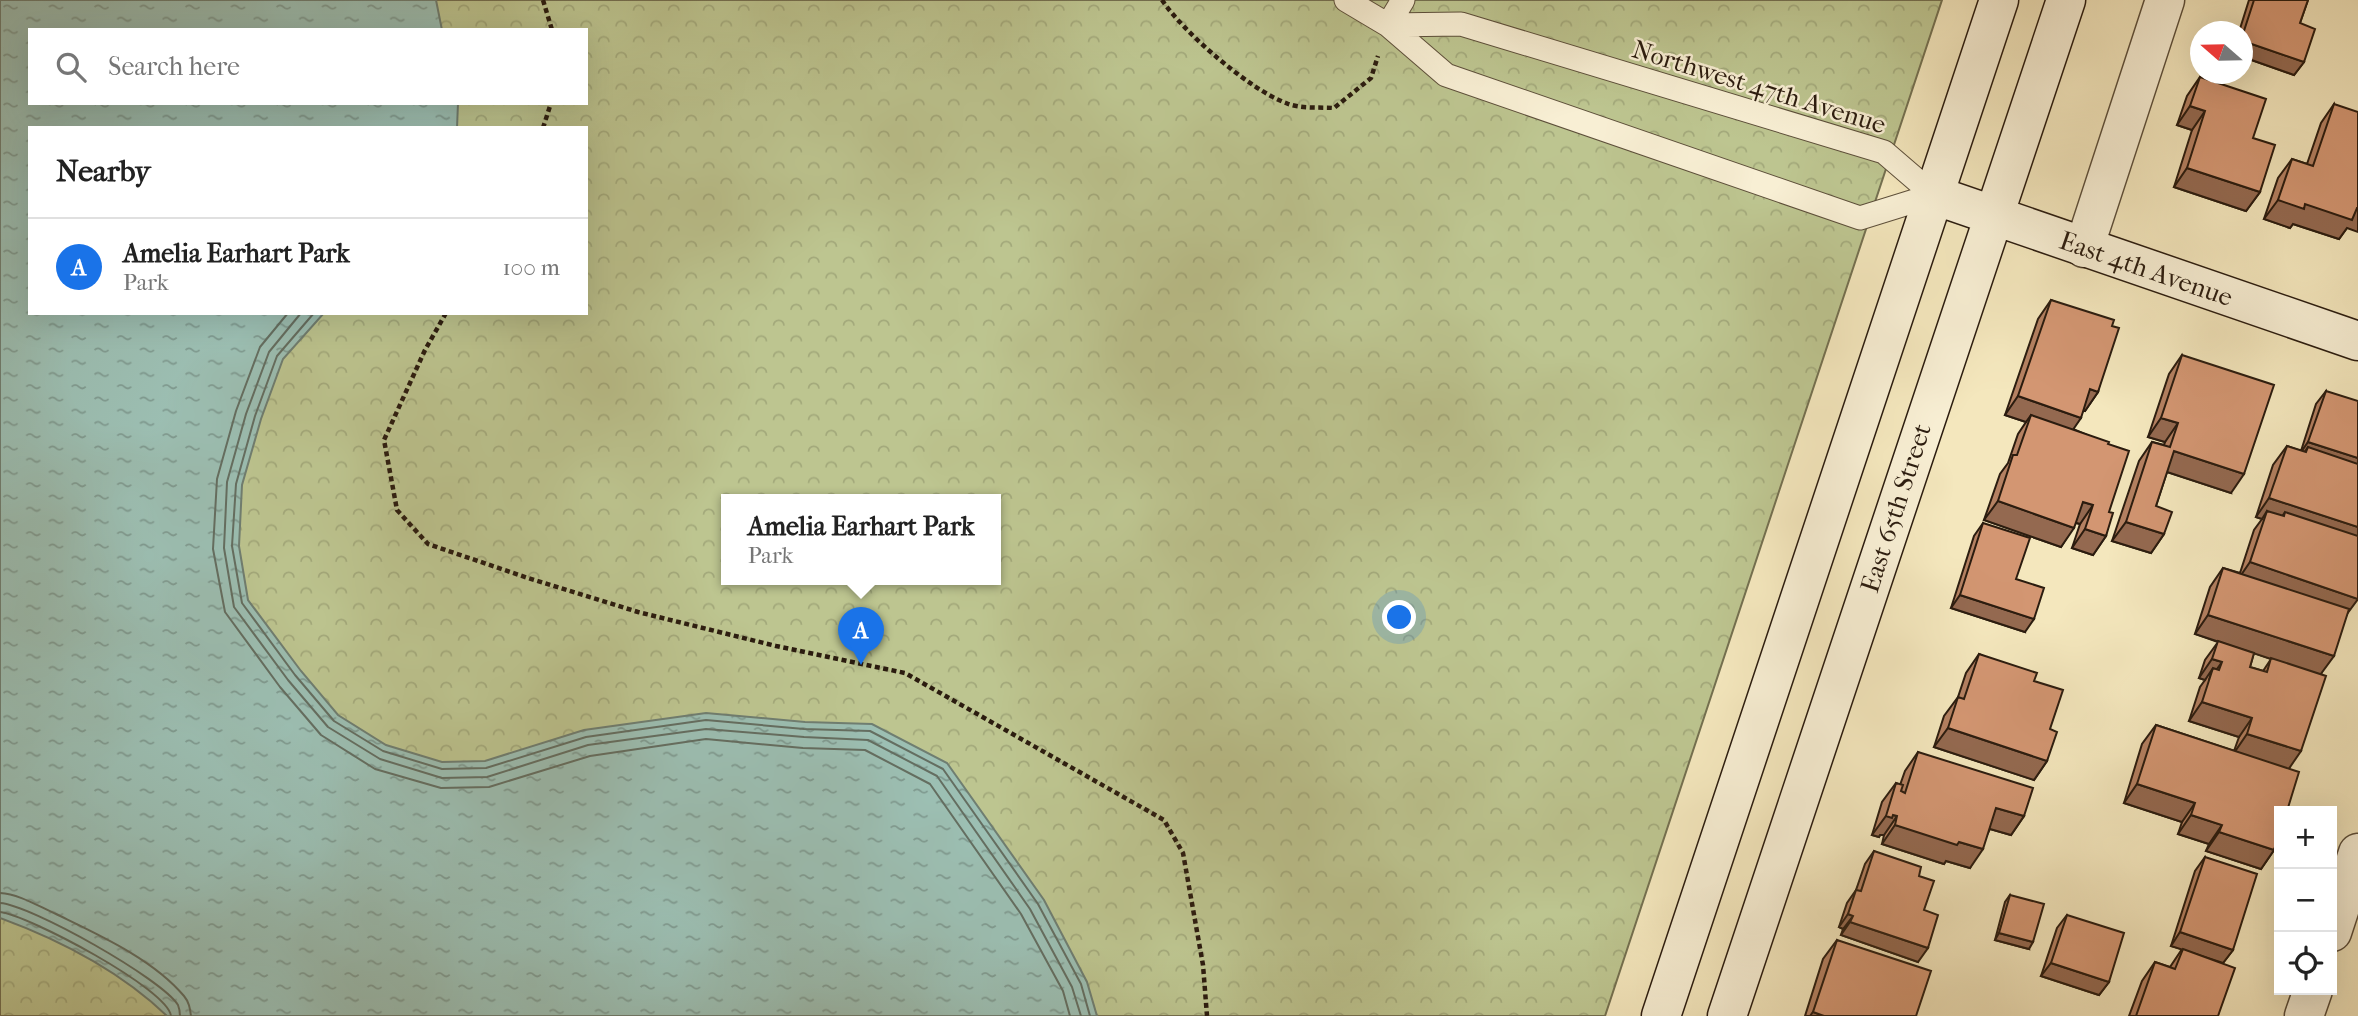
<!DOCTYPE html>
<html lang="en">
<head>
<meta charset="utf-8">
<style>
  body { margin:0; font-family:"IM FELL French Canon",serif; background:#f6f6f6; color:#222 }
  .controls { position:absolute; right:21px; bottom:21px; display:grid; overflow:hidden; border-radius:0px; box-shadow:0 7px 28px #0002 }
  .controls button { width:63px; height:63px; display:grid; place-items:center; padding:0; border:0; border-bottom:2px solid #e0e0e0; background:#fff; color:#222; font:35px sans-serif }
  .compass { position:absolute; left:2190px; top:21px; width:63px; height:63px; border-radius:50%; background:#fff; box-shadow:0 7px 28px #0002; rotate:290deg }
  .you { position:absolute; left:1400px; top:618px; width:24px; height:24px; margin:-18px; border:5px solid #fff; border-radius:50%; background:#1a73e8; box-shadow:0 0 0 10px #1a73e833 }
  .badge { display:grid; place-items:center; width:46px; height:46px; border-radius:50%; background:#1a73e8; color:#fff; font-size:23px; font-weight:700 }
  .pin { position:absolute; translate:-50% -58px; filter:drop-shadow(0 2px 4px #0008) }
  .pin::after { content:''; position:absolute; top:37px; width:24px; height:21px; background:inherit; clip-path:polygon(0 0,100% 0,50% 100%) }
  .popup { position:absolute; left:721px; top:494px; width:280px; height:91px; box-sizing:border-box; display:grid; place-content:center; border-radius:0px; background:#fff; filter:drop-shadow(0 2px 5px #0005); font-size:23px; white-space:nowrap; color:#767676 }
  .popup b { font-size:26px; color:#222 }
  .popup::after { content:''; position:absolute; left:50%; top:100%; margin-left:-14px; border:14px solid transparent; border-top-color:#fff }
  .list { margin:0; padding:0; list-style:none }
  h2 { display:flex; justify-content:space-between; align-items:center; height:91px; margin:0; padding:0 28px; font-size:30px }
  h2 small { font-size:23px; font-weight:400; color:#767676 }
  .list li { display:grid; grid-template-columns:46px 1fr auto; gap:21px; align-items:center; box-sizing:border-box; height:98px; padding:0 28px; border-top:2px solid #e0e0e0 }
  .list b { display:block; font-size:26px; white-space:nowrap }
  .list p { margin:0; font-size:23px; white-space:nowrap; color:#767676 }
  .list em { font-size:23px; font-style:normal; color:#767676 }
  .icon { flex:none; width:38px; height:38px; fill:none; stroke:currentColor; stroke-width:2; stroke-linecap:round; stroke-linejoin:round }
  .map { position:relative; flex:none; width:2358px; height:1016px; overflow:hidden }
  .search { position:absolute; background:#fff; box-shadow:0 7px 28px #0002; left:28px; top:28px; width:560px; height:77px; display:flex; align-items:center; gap:18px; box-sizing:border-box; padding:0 24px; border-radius:0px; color:#767676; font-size:26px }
  .panel { position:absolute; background:#fff; box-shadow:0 7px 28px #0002; left:28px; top:126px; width:560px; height:189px; border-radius:0px }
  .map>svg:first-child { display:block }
  .forest { fill:url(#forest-crowns); stroke:#747050; stroke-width:2; fill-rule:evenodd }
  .water { fill:url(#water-ripples); stroke:#6f7e71; stroke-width:2 }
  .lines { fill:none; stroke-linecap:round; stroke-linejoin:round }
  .shore { stroke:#646e61; stroke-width:2 }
  .lane-casing { stroke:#5d4f3a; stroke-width:25 }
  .street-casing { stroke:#5d4f3a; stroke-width:41 }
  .secondary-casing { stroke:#2b1c0f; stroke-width:41 }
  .path { stroke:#2b1c0f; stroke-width:4.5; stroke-dasharray:5 3.5; stroke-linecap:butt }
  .lane { stroke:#f8efd4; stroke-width:23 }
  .street { stroke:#f8efd4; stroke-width:38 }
  .secondary { stroke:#f8efd4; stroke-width:38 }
  .wall { fill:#b58162; stroke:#2b1c0f; stroke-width:2; fill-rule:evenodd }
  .shaded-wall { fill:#946950; stroke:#2b1c0f; stroke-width:2 }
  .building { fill:#d39672; stroke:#2b1c0f; stroke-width:2 }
  .labels { text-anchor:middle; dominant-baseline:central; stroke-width:5; stroke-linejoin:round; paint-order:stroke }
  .street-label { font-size:26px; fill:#2b1c0f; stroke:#f8efd4 }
</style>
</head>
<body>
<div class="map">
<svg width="2358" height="1016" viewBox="0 0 2358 1016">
  <defs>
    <pattern id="forest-crowns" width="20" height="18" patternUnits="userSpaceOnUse" patternTransform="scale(1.75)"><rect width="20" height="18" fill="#bdc590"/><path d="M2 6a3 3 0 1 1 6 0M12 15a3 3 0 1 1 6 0" fill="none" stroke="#a3a97b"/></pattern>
    <pattern id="water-ripples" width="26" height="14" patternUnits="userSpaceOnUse" patternTransform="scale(1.75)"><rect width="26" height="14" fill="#9cbfb3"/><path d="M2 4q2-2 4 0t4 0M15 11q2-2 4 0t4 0" fill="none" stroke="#7f9a90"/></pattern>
  </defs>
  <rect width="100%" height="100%" fill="#f4e7bd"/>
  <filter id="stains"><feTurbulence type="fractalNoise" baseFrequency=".00286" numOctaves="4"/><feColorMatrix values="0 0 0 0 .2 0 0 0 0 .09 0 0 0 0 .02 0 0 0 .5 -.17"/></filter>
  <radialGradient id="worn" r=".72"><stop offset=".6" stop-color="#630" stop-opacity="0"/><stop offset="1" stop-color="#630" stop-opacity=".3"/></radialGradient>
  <path class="forest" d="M0,0H1942L1605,1016H0ZM30,30H586V103H30ZM30,128H586V313H30ZM726,499H996V579H726Z"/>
  <path class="water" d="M0,0H436L442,30H30V103H458L457,128H30V313H324L283,359L261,419L242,485L239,546L248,600L301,671L338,715L386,745L442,762L485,761L584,730L706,713L805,722L872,724L947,763L1044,900L1087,982L1097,1016H167C121,972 60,940 0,918Z"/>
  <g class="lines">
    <path class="shore" d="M288,313L260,347L236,411L217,479L213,549L225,612L280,687L321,735L375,769L441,788L489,787L590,756L706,739L803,748L865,750L930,784L1021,914L1063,991L1070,1016
      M301,313L269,352L246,414L227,482L224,548L234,607L288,680L328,727L380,759L442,778L487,777L588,745L706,729L804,737L868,740L937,776L1030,909L1072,987L1081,1016
      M314,313L277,356L255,416L236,484L232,546L242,603L295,675L334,721L383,751L442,769L486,768L586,737L706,720L804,729L870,731L943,769L1038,904L1081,984L1090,1016
      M0,893C19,894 38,906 56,914C99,935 153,959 184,996C189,1002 190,1008 191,1016
      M0,903C31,905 162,979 178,1005C180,1010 180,1011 180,1016
      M0,912C28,915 168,989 171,1016"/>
    <defs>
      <path id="lane" d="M1346,0L1388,25L1446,75L1860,218L1934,195
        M1388,25L1461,24L1884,152L1934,195
        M1388,25L1403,0"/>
      <path id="street" d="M2084,248L2165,0
        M2332,932L2358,853
        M2304,1016L2313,990"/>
      <path id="secondary" d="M1934,195L2358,341
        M1661,1016L1999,0
        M1727,1016L2066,0"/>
    </defs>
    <use href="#lane" class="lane-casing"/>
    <use href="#street" class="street-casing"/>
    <use href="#secondary" class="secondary-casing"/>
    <path class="path" d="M543,0L552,30
      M1162,0C1183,32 1250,90 1286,103C1299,109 1319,107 1334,108L1371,78L1378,56
      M543,128L551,103
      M446,313L425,350L384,440L397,510L428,544L528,578L638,612L776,646L905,673L1164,820L1183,853L1203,965L1207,1016"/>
    <use href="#lane" class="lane"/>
    <use href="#street" class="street"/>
    <use href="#secondary" class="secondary"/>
  </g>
  <path class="wall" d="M2249,0H2308L2300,23L2304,62L2294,75L2243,57V32H2239Z
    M2200,77L2253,138L2260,192L2246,211L2174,187L2192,130L2177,125L2187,96Z
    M2334,104L2347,228L2339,239L2293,224L2290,228L2264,219L2278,178L2292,159L2307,164L2321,123Z
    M2051,300L2112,326L2098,392L2085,411H2083L2073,429L2108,444L2109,512L2106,536L2093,555L2072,548L2080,524L2076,523L2061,547L1984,520L2000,474L2008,463L2018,434L2026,422L2005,415L2038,319Z
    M2182,355L2231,493L2167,472L2156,506L2164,534L2151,553L2112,541L2139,461L2152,442L2164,445L2165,442L2148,437L2169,374Z
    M2326,391L2347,614L2321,674L2289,769L2274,850L2261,869L2206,851L2209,844L2178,834L2182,822L2124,803L2142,744L2156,725L2234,751L2239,737L2189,721L2200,687L2205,680L2199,678L2205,660L2218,642L2195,634L2210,587L2223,568L2240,573L2254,530L2262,519L2256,517L2273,465L2287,446L2301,451L2316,404ZM2254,653L2271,659L2263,671L2250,667Z
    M1983,523L2016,579L2025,632L1951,608L1974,536Z
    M1979,654L2034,681L2050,729L2047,761L2034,780L1934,747L1944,716L1958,697L1966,673Z
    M1918,752L2024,816L2011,835L1990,829L1970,868L1946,861L1944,864L1882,844L1884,835H1880L1879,837L1872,835L1882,802L1896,783L1900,785L1905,771Z
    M1874,851L1919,876L1924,910L1918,962L1841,935L1843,929L1839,927L1847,903L1856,890L1865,864Z
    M2205,857L2233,950L2223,963L2218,1016H2129L2142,981L2155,962L2170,967L2182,949L2171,946L2195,871Z
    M2010,895L2029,949L1995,940L2005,902Z
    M2067,915L2109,982L2099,995L2041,976L2057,928Z
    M1837,940L1916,1016H1805L1823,959Z"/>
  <path class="shaded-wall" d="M2243,41L2304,62L2294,75L2243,57Z
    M2190,106L2205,111L2192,130L2177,125Z
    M2187,168L2260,192L2246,211L2174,187Z
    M2278,200L2305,204L2358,208V232L2347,228L2339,239L2293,224L2290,228L2264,219Z
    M2090,389L2098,392L2085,411L2077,408Z
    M2018,396L2081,418L2068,437L2031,415L2026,422L2005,415Z
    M2161,418L2178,423L2165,442L2148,437Z
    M2308,442L2358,458V475L2308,447L2302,456L2299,455Z
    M2174,451L2244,474L2231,493L2161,470Z
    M2269,498L2358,527V551L2284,516L2285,512L2277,524L2267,511L2262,519L2256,517Z
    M1998,501L2074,528L2061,547L1984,520Z
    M2083,502L2093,505L2080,524L2070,521Z
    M2126,522L2164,534L2151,553L2112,541Z
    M2085,529L2106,536L2093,555L2072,548Z
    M2250,562L2358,599L2344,618L2237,581Z
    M1960,595L2034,619L2025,632L1951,608Z
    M2208,615L2334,656L2320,675L2195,634Z
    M2212,659L2222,662L2209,680L2213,668L2205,680L2199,678Z
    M2202,702L2252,718L2239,737L2189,721Z
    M1948,728L2047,761L2034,780L1934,747Z
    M2247,734L2301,751L2288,770L2234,753Z
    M2137,784L2195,803L2182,822L2124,803Z
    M1996,808L2024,816L2011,835L1983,827Z
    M1893,815L1897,816L1884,835H1880L1879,837L1872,835L1886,816Z
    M2191,815L2222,825L2209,844L2178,834Z
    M1895,825L1959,842L1983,849L1970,868L1946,861L1944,864L1882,844Z
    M2219,832L2274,850L2261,869L2206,851Z
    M1848,914L1853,916L1843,929L1839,927Z
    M1850,922L1928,948L1918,962L1841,935Z
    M2180,932L2233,950L2223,963L2171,946Z
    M1999,933L2033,942L2029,949L1995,940Z
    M2051,963L2109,982L2099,995L2041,976Z
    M1813,1012L1824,1016H1810Z"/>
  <path class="building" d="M2254,0H2308L2300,23L2315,29L2304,62L2243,41V34Z
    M2200,77L2266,99L2253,138L2275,145L2260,192L2187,168L2205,111L2190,106Z
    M2334,104L2358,112V208H2357L2352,220L2305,204L2304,209L2278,200L2292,159L2313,166Z
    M2051,300L2114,320L2112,326L2119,328L2098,392L2090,389L2081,418L2018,396Z
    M2182,355L2274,385L2244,474L2174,451L2156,506L2172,512L2164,534L2126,522L2152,442L2170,447L2178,423L2161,418Z
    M2326,391L2358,401V458L2308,442Z
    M2031,415L2109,442L2108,444L2129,451L2109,512L2113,513L2106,536L2085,529L2093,505L2083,502L2074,528L1998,501L2013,455H2017Z
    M2287,446L2306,452L2308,447L2358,464V527L2269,498Z
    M2267,511L2284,516L2285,512L2358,536V599L2250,562Z
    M1983,523L2030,538L2016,579L2044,588L2034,619L1960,595Z
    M2223,568L2349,609L2334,656L2208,615Z
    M2218,641L2254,653L2250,667L2267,672L2271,658L2326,676L2301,751L2247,734L2252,718L2202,702L2213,668L2219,670L2222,662L2212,659Z
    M1979,654L2037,673L2034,681L2063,690L2050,729L2057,732L2047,761L1948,728L1958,697L1964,699Z
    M2156,725L2299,772L2287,811H2279V834L2274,850L2219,832L2222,825L2191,815L2195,803L2137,784Z
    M1918,752L2033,788L2024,816L1996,808L1983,849L1959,842L1957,845L1895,825L1897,816L1893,815L1892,818L1886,816L1896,783L1903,785L1901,791L1905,793Z
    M1874,851L1921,867L1919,876L1934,881L1924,910L1938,915L1928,948L1850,922L1853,916L1848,914L1856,890L1861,891Z
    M2205,857L2257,874L2233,950L2180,932Z
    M2010,895L2044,904L2033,942L1999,933Z
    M2067,915L2124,933L2109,982L2051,963Z
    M1837,940L1931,971L1916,1016H1824L1813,1012Z
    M2183,949L2235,968L2218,1016H2136L2155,962L2175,969Z"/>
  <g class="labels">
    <g class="street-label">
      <text transform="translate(1759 87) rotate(17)">Northwest 47th Avenue</text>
      <text transform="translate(2146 269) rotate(19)">East 4th Avenue</text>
      <text transform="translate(1896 508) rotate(-72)">East 65th Street</text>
    </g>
  </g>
  <rect width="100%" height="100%" filter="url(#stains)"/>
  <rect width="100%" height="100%" fill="url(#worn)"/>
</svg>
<div class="controls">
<button>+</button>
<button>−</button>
<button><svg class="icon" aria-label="locate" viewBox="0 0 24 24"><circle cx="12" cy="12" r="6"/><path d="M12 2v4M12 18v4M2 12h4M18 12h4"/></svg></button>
</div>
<svg class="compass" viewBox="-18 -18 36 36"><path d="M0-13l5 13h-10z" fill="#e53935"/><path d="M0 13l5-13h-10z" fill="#767676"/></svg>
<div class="you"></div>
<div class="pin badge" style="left:861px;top:665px">A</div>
<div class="popup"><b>Amelia Earhart Park</b>Park</div>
<div class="search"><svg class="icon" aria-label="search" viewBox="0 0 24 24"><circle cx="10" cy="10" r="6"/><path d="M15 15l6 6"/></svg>Search here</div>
<section class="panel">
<h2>Nearby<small></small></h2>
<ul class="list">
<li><span class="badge">A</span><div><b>Amelia Earhart Park</b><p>Park</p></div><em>100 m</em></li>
</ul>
</section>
</div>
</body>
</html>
